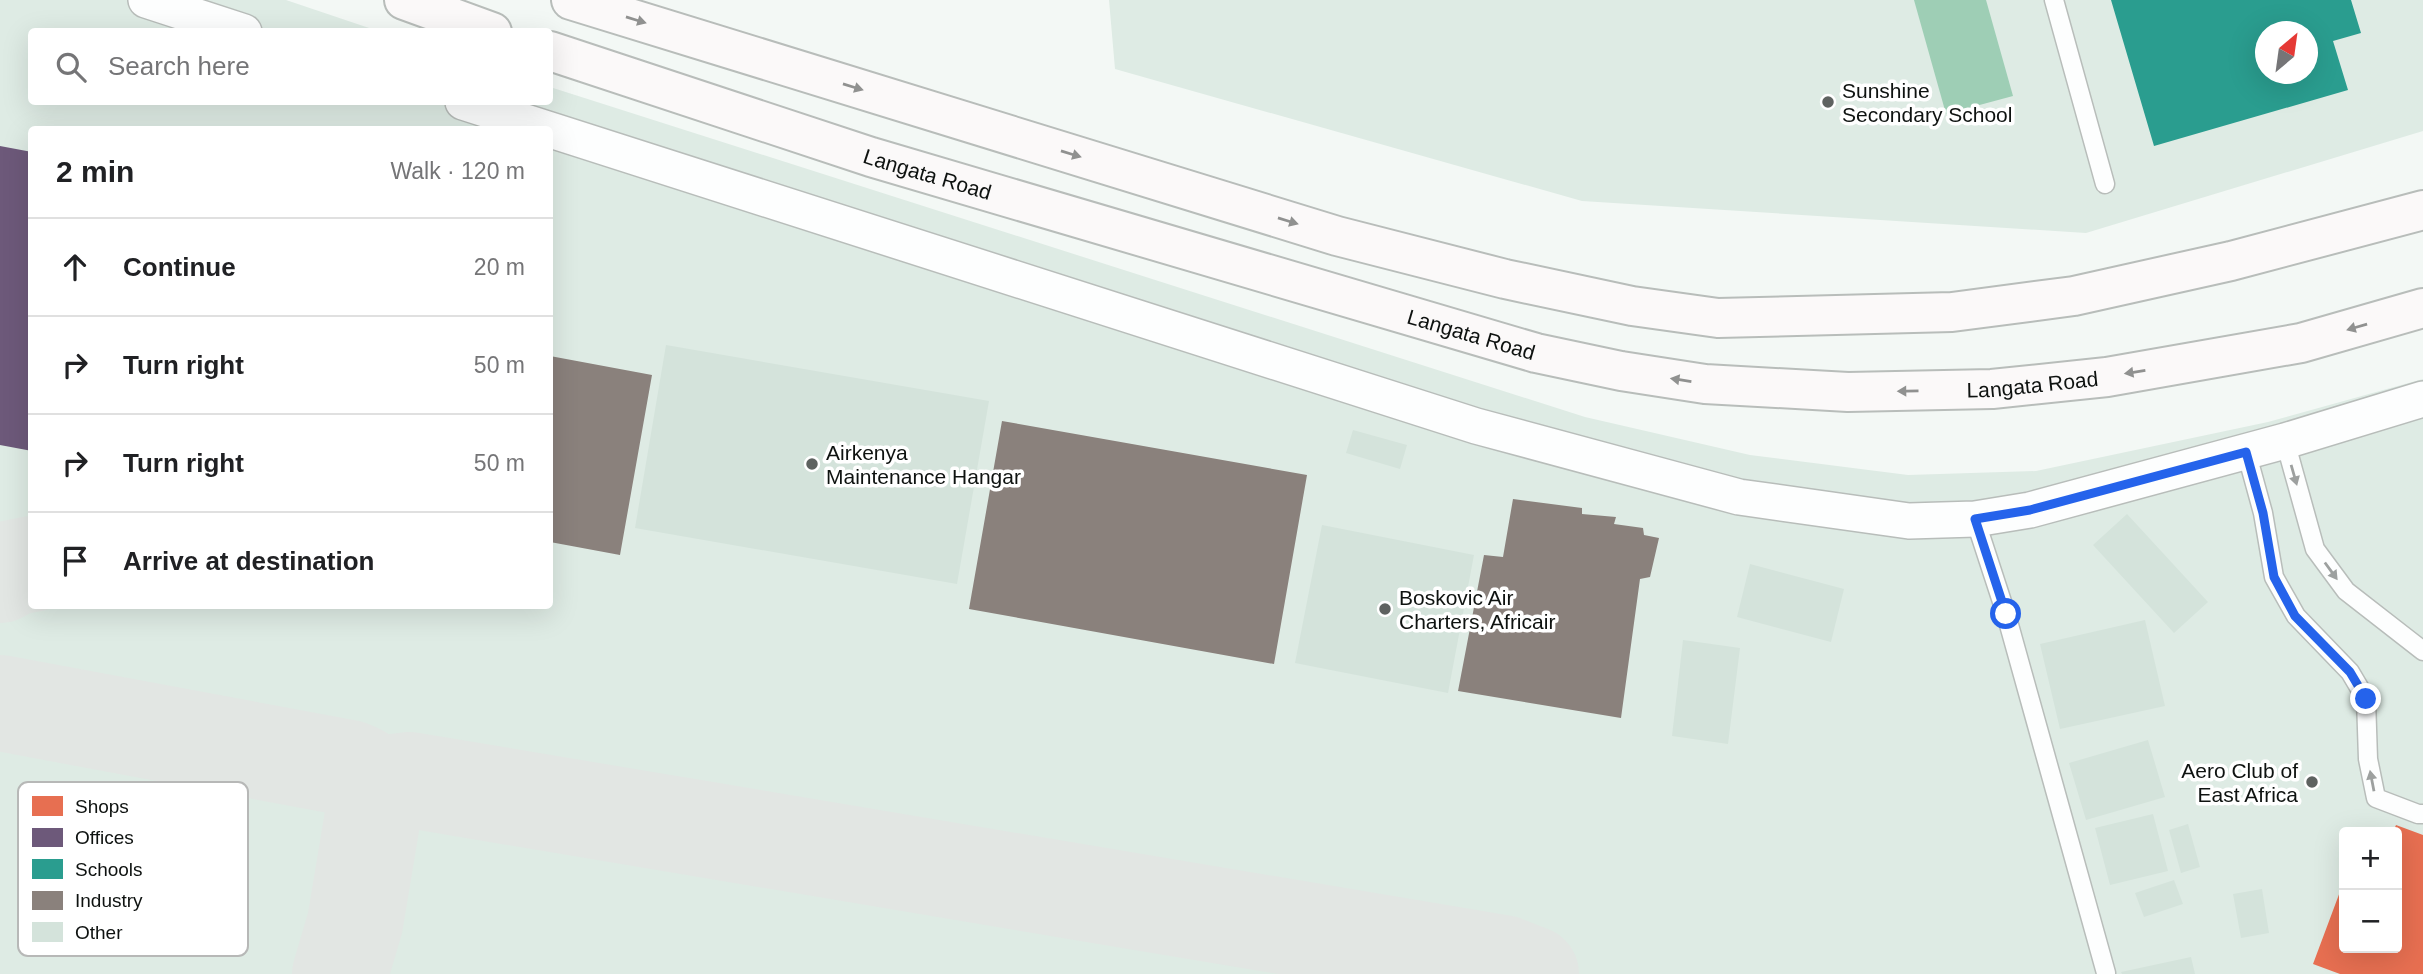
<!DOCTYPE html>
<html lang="en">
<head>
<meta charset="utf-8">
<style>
  body { margin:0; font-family:Arial,sans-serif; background:#f6f6f6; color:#202124 }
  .controls { position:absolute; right:21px; bottom:21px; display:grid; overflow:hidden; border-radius:7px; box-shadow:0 7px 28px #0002 }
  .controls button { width:63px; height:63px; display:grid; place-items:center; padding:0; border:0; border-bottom:2px solid #e0e0e0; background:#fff; color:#202124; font:35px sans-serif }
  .compass { position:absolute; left:2255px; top:21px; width:63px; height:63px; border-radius:50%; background:#fff; box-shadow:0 7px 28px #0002; rotate:29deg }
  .stop { position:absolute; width:21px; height:21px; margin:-16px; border:5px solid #2563eb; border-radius:50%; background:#fff }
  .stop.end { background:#2563eb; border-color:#fff; box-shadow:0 2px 7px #0008 }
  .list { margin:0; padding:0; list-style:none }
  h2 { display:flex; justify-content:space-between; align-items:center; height:91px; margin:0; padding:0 28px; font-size:30px }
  h2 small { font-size:23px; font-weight:400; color:#757577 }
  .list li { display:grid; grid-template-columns:46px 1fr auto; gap:21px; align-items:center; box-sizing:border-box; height:98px; padding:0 28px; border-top:2px solid #e0e0e0 }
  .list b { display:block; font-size:26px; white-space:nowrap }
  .list em { font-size:23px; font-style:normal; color:#757577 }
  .icon { flex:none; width:38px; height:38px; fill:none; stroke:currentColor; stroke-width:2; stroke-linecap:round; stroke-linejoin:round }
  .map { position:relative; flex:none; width:2423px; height:974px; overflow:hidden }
  .search { position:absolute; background:#fff; box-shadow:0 7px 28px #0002; left:28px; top:28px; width:525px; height:77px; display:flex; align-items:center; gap:18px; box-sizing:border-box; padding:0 24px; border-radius:7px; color:#757577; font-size:26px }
  .panel { position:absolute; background:#fff; box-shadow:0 7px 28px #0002; left:28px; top:126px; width:525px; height:483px; border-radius:7px }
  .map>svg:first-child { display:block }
  .built { fill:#deebe4; fill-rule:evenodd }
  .water { fill:#9eceb5 }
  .shops { fill:#e76f51 }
  .offices { fill:#6d597a }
  .schools { fill:#2a9d8f; fill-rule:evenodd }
  .industry { fill:#8a817c }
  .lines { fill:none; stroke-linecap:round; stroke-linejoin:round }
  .taxiway { stroke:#e2e6e3; stroke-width:96 }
  .building { fill:#d4e3db }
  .service-casing { stroke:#b8bdba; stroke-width:21 }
  .minor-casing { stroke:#b8bdba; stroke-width:38 }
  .secondary-casing { stroke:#b8bdba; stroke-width:42 }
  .service { stroke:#fdfefe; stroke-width:18 }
  .minor { stroke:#fdfefe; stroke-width:35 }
  .secondary { stroke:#fbf9f9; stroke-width:38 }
  .oneway { fill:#909190 }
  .oneway2 { fill:#9da09f }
  .route { stroke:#2563eb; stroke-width:9 }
  .poi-dot { fill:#5e6260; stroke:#fff; stroke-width:2.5 }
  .labels { text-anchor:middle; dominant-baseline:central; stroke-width:7; stroke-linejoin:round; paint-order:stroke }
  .poi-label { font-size:21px; fill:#0e1210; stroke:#fff; text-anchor:start }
  .street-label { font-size:21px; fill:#0e1210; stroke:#fff }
  .key { fill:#fff; stroke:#b7b8b7; stroke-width:2 }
  .key-label { font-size:19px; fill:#0e1210 }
</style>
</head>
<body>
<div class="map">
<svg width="2423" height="974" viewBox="0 0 2423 974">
  <rect width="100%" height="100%" fill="#f3f8f5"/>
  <path class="built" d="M0,0H286L378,31L32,32V102H550V87L1585,417L1750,455L1908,475L2036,471L2268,422L2423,379V974H0ZM32,130H550V606H32ZM2344,832H2397V948H2344Z
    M1109,0H2423V131L2086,233L1582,201L1115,69ZM2266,32H2308V74H2266Z"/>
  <path class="water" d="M1914,0H1986L2013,96L1946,114Z"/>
  <path class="shops" d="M2396,825L2423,835V974H2340L2313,964L2344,881V948H2397V832H2393Z"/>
  <path class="offices" d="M0,146L32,152V451L0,445Z"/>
  <path class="schools" d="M2111,0H2351L2361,33L2333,41L2348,90L2154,146ZM2266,32H2308V74H2266Z"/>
  <path class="industry" d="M550,356L652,375L620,555L550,542Z
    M1002,421L1307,475L1274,664L969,609Z
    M1513,499L1582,508V514L1616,517L1614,524L1643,528L1644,535L1659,538L1650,577L1640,579L1621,718L1458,691L1484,555L1503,557Z"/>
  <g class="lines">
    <path class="taxiway" d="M0,575L12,568L32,564
      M0,703L349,768C367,774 376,783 375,803
      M340,974L355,923L375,803L388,786L394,782L410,780L1503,963L1531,974"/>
  </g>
  <path class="building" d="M666,345L989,401L957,584L635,528Z
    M1353,430L1407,445L1400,469L1346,453Z
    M2127,514L2208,602L2174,633L2093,545Z
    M1322,525L1474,555L1448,693L1295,663Z
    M1750,564L1844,589L1831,642L1737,617Z
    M2145,620L2165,706L2060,729L2040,644Z
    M1683,640L1740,648L1728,744L1672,736Z
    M2148,740L2165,797L2086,820L2069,763Z
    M2153,814L2168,871L2110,885L2095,828Z
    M2188,824L2200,867L2181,873L2169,830Z
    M2174,880L2183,904L2144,917L2135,893Z
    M2262,889L2269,933L2241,938L2233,894Z
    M2191,957L2195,974H2122L2121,972Z"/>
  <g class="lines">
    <defs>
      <path id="service" d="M2054,0L2105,184
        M2285,441L2315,549L2346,591L2423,651
        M2246,451L2263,513L2274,577L2296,616L2350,672L2366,699L2368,759L2376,798L2418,814H2423
        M1975,519L2006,614L2106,973"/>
      <path id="minor" d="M146,0L244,32
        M463,102L1476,426L1739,497L1909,521L1975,519L2030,510L2285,441L2423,399"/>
      <g id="secondary">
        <path d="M404,0L492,32"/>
        <path d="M571,0L1337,236L1505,279L1632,306L1718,318L1952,312L2074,296L2231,261L2423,210"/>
        <path id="s1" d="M550,51L871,157L1536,353L1621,371L1705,384L1848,392L1992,389L2107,377L2301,343L2423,308"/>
      </g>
    </defs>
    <use href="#service" class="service-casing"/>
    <use href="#minor" class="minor-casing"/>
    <use href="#secondary" class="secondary-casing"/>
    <use href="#service" class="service"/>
    <use href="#minor" class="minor"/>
    <use href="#secondary" class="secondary"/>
  </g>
  <defs><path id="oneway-solid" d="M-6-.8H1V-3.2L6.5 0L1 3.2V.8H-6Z" transform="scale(1.75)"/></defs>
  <g class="oneway">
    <use href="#oneway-solid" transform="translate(636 20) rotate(17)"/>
    <use href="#oneway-solid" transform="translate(853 87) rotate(17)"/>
    <use href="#oneway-solid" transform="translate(1071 154) rotate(17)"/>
    <use href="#oneway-solid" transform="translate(1288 221) rotate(17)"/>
    <use href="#oneway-solid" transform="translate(2357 327) rotate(164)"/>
    <use href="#oneway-solid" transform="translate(2135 372) rotate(171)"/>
    <use href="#oneway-solid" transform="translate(1681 380) rotate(-171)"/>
    <use href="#oneway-solid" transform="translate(1908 391) rotate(179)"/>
  </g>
  <g class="oneway2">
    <use href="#oneway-solid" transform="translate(2294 475) rotate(74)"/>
    <use href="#oneway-solid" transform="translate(2331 571) rotate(54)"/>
    <use href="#oneway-solid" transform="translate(2372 781) rotate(-101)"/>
  </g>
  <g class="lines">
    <path class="route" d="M2006,614L1975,519L2030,510L2246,452L2263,513L2274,577L2295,616L2350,672L2366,699"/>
  </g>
  <g class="poi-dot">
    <circle cx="1828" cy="102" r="7"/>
    <circle cx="812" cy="464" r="7"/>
    <circle cx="1385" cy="609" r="7"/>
    <circle cx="2312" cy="782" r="7"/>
  </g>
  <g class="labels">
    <g class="poi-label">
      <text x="1842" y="90">Sunshine<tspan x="1842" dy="24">Secondary School</tspan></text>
      <text x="826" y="452">Airkenya<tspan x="826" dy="24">Maintenance Hangar</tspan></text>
      <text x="1399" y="597">Boskovic Air<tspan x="1399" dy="24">Charters, Africair</tspan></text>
      <text x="2298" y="770" text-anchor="end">Aero Club of<tspan x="2298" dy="24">East Africa</tspan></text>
    </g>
    <g class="street-label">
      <text stroke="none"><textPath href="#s1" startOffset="397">Langata Road</textPath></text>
      <text stroke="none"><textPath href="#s1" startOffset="964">Langata Road</textPath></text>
      <text stroke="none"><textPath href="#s1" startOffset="1531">Langata Road</textPath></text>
    </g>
  </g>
  <rect x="18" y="782" width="230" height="174" rx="10" class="key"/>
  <rect x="32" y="796" width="31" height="20" fill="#e76f51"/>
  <rect x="32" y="828" width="31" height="19" fill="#6d597a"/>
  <rect x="32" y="859" width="31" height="20" fill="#2a9d8f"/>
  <rect x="32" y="891" width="31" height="19" fill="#8a817c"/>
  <rect x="32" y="922" width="31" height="20" fill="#d4e3db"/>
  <g class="key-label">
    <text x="75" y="813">Shops</text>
    <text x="75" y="844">Offices</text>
    <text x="75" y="876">Schools</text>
    <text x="75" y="907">Industry</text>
    <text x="75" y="939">Other</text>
  </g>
</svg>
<div class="controls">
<button>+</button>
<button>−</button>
</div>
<svg class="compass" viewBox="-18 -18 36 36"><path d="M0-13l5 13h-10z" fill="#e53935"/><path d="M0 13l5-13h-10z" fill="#757577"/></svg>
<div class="stop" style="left:2006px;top:614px"></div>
<div class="stop end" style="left:2366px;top:699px"></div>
<div class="search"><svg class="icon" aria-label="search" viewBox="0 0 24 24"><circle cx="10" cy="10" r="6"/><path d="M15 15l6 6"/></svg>Search here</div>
<section class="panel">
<h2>2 min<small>Walk · 120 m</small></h2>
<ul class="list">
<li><svg class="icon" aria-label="ahead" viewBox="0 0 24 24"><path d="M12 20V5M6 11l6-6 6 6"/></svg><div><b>Continue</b></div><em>20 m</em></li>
<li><svg class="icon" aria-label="right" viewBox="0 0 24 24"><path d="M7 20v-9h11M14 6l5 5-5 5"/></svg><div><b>Turn right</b></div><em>50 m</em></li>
<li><svg class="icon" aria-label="right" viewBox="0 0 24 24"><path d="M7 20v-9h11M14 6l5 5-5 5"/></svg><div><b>Turn right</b></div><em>50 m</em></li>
<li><svg class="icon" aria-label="arrive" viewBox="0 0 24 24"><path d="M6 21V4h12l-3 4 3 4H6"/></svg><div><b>Arrive at destination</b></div></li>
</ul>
</section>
</div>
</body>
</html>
